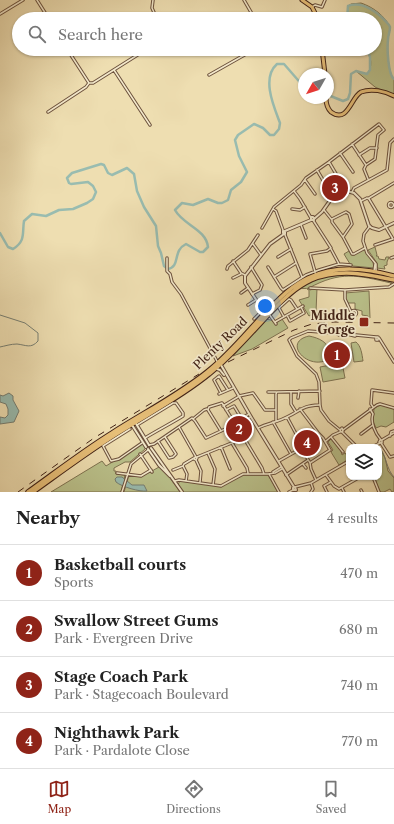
<!DOCTYPE html>
<html lang="en">
<head>
<meta charset="utf-8">
<style>
  body { margin:0; font-family:"Libre Caslon Text",serif; background:#f2f2f2; color:#222 }
  .controls { position:absolute; right:12px; bottom:12px; display:grid; overflow:hidden; border-radius:8px; box-shadow:0 1px 3px #0004 }
  .controls button { width:36px; height:36px; display:grid; place-items:center; padding:0; border:0; border-bottom:1px solid #e0e0e0; background:#fff; color:#222; font:20px sans-serif }
  .compass { position:absolute; left:298px; top:68px; width:36px; height:36px; border-radius:50%; background:#fff; box-shadow:0 1px 3px #0004; rotate:231deg }
  .you { position:absolute; left:265px; top:306px; width:14px; height:14px; margin:-10px; border:3px solid #fff; border-radius:50%; background:#1a73e8; box-shadow:0 0 0 6px #1a73e833 }
  .badge { display:grid; place-items:center; width:26px; height:26px; border-radius:50%; background:#8f2418; color:#fff; font-size:13px; font-weight:700 }
  .pin { position:absolute; translate:-50% -50%; border:2px solid #fff; box-shadow:0 1px 4px #0006 }
  .list { margin:0; padding:0; list-style:none }
  h2 { display:flex; justify-content:space-between; align-items:center; height:52px; margin:0; padding:0 16px; font-size:17px }
  h2 small { font-size:13px; font-weight:400; color:#767676 }
  .list li { display:grid; grid-template-columns:26px 1fr auto; gap:12px; align-items:center; box-sizing:border-box; height:56px; padding:0 16px; border-top:1px solid #e0e0e0 }
  .list b { display:block; font-size:15px; white-space:nowrap }
  .list p { margin:0; font-size:13px; white-space:nowrap; color:#767676 }
  .list em { font-size:13px; font-style:normal; color:#767676 }
  .icon { flex:none; width:22px; height:22px; fill:none; stroke:currentColor; stroke-width:2; stroke-linecap:round; stroke-linejoin:round }
  .map { position:relative; flex:none; width:394px; height:492px; overflow:hidden }
  .search { position:absolute; background:#fff; box-shadow:0 1px 3px #0004; left:12px; right:12px; top:12px; height:44px; display:flex; align-items:center; gap:10px; box-sizing:border-box; padding:0 14px; border-radius:22px; color:#767676; font-size:15px }
  .sheet { height:276px; background:#fff }
  nav { display:flex; justify-content:space-around; align-items:center; box-sizing:border-box; height:56px; border-top:1px solid #e0e0e0; background:#fff; font-size:11px; color:#767676 }
  nav a { display:grid; justify-items:center; gap:2px }
  nav .on { color:#8f2418 }
  .map>svg:first-child { display:block }
  .green { fill:#bac18b; stroke:#7e7250 }
  .water { fill:#99bcb0; stroke:#767e72 }
  .lines { fill:none; stroke-linecap:round; stroke-linejoin:round }
  .stream { stroke:#767e72; stroke-width:1 }
  .river { stroke:#99bcb0; stroke-width:2.5 }
  .minor-casing { stroke:#6c513d; stroke-width:3.5 }
  .tertiary-casing { stroke:#6c513d; stroke-width:4 }
  .primary-casing { stroke:#412216; stroke-width:5 }
  .trunk-casing { stroke:#412216; stroke-width:5.5 }
  .minor { stroke:#f4eacc; stroke-width:1.5 }
  .tertiary { stroke:#f4eacc; stroke-width:2 }
  .primary { stroke:#e7bf78; stroke-width:3 }
  .trunk { stroke:#e7bf78; stroke-width:3.5 }
  .rail { stroke:#412216; stroke-width:1; stroke-dasharray:7 7; stroke-linecap:butt }
  .poi-dot { fill:#8f2418; stroke:#f4eacc; stroke-width:1.5 }
  .labels { text-anchor:middle; dominant-baseline:central; stroke-width:3.5; stroke-linejoin:round; paint-order:stroke }
  .poi-label { font-size:12px; font-weight:bold; fill:#412216; stroke:#f4eacc; text-anchor:end }
  .street-label { font-size:12px; fill:#412216; stroke:#f4eacc }
</style>
</head>
<body>
<div class="map">
<svg width="394" height="492" viewBox="0 0 394 492">
  <rect width="100%" height="100%" fill="#eedeb1"/>
  <filter id="stains"><feTurbulence type="fractalNoise" baseFrequency=".005" numOctaves="4"/><feColorMatrix values="0 0 0 0 .2 0 0 0 0 .09 0 0 0 0 .02 0 0 0 .5 -.17"/></filter>
  <radialGradient id="worn" r=".72"><stop offset=".6" stop-color="#630" stop-opacity="0"/><stop offset="1" stop-color="#630" stop-opacity=".3"/></radialGradient>
  <path class="green" d="M361,3C373,7 385,16 390,27C390,32 388,35 388,40C387,48 388,74 394,79V96L375,87L356,71L367,74C373,68 371,56 367,49H375V19H347L348,6L351,4Z
    M375,247L377,255L376,256H378L379,259L385,260L386,257H389L387,262V265L384,266L385,269L377,268V263L368,250Z
    M362,250H365L373,262L374,268L353,266L350,264L344,254L349,251L352,255H354Z
    M341,274L362,275L392,282L390,286L391,283C357,275 340,271 309,288C306,289 302,288 299,289C298,290 296,291 295,292C307,280 325,276 341,274Z
    M309,288L310,290L317,288L316,312L309,316L299,300L309,297V290L307,289Z
    M369,291L370,318H368V316L362,315V311L355,309V303H347L345,299V293Z
    M266,319L271,320L276,325L277,322L282,319L288,328L252,349L233,356Z
    M309,336C319,338 329,342 330,354L327,360C307,370 282,342 309,336Z
    M356,342C361,346 362,354 363,361L354,362L351,343Z
    M342,363L345,378L323,382L320,367Z
    M381,405L394,409V422L386,427L381,426L376,428L373,421L374,408Z
    M331,439L341,451L342,455L345,453L348,457L349,456V459L339,465L331,452L333,450L328,442Z
    M143,443L146,447L145,449L130,462H125L114,468V471H116V474L125,475L121,492H51L102,461L106,466Z
    M378,444L385,458L388,471L394,478V491L392,492L390,489L384,492H380L374,477H379V447H373Z
    M159,467L167,474L180,492H124L129,475L142,476L150,472H152V471Z
    M244,475H268L278,492H183L178,484L180,481L220,486Z"/>
  <path class="water" d="M9,393L13,396V400L19,411L14,422L0,424V417L5,418L8,415V409L6,404L0,402V395L3,396Z
    M117,477H122L132,485H144L147,491C140,492 122,487 116,482L115,479Z"/>
  <g class="lines">
    <path class="stream" d="M0,315L25,323L38,333V341C31,349 26,345 17,344C11,344 5,346 0,347
      M380,448C387,457 386,469 394,477"/>
    <path class="river" d="M347,19L348,6C363,0 380,14 389,25L390,27C390,32 388,35 388,40C387,48 388,75 394,79
      M328,95L343,101L348,99L350,93L351,74L356,71L367,74L370,70V57L367,49
      M0,233L8,247L13,249C26,241 22,233 24,221L32,214L46,216L59,210L73,209L87,203L93,199L96,192L93,186L88,182L71,184L69,183L67,178L72,173L101,164L104,165L108,173L112,175L127,168L134,174L137,191L144,207L156,226L158,246L161,253L164,266L168,269C181,266 172,251 186,244L200,252H203L208,247C206,229 183,225 175,210L182,203L193,205L208,199L218,203H222L228,200L231,190L241,182L247,172L239,156L235,140L238,135L254,124L263,128L270,135H274L279,129L280,123C274,107 261,78 277,64H284L304,87"/>
    <defs>
      <path id="minor" d="M37,0L49,19
        M153,0L152,8L157,19
        M244,0L255,19
        M312,7L315,5L322,7L325,0
        M0,14L23,0
        M67,49L89,83
        M114,70L150,125
        M209,75L255,49
        M89,83H93L147,49
        M48,112L86,87L89,83
        M352,144L366,165L364,169L368,179
        M340,153L353,172
        M359,155L370,148H377
        M329,162L342,184L343,191
        M317,170L327,187L340,180
        M305,180L315,194
        M294,191L300,199L311,218
        M352,192L354,188L387,170L390,143L394,139
        M369,198L394,183
        M361,201L367,198L369,199L393,239
        M388.5 205a2.5 2.5 0 1 1 5 0a2.5 2.5 0 1 1-5 0Z
        M273,209L276,211L283,230
        M292,209L300,210L305,207
        M324,210L332,220
        M313,220L331,248L327,251L310,254L316,275
        M301,225L306,238
        M370,226L364,234L363,241L367,253L376,264V272
        M262,228L274,207L301,185L306,178L329,162L379,124L384,130L378,135L375,159L366,165
        M285,235L302,277
        M343,237L352,224L349,214L346,212L332,219V222L343,237L352,254H354L365,248
        M253,244L261,255
        M375,245L393,239
        M331,249L339,264
        M278,257L291,249
        M167,258V271L170,274L172,282L181,294L218,363
        M391,258L394,257
        M233,261L241,273L245,275
        M251,267L262,285L260,290L252,294
        M268,267L281,288L283,290L306,275L319,270L339,264L351,265
        M227,269L228,266L248,250L258,235
        M374,271L375,264
        M274,277L296,263
        M233,278L241,274
        M310,288L345,290L389,287L394,284
        M345,290V299L352,314
        M241,293L248,288
        M248,305L256,300
        M351.5 313a2.5 2.5 0 1 1 5 0a2.5 2.5 0 1 1-5 0Z
        M269,314L276,324
        M287,315L290,321L304,313L301,307
        M284,317L279,308L289,299L291,300L297,309
        M254,319L263,310
        M275,322L303,306
        M338,332L333,333L308,331L291,338L289,340L297,356L316,374L319,382L320,405L321,410L329,421L340,430L342,428L343,431L341,432L340,430
        M338,332L340,333L339,335L337,334Z
        M339,332L355,336
        M346,334L376,337
        M376,337H378V340H376Z
        M379,338L394,362
        M268,392H276
        M291,392V404L296,412
        M221,393L214,380L219,376L228,390
        M219,394L233,388
        M239,396L253,393L265,410H276
        M298,398L299,391
        M223,406L238,397
        M373,407L371,404L372,390L394,393
        M300,409L319,434L323,438L330,450L310,463
        M370,409L373,414C370,422 375,433 381,440
        M226,410L234,406L243,421
        M287,417L302,445V449L310,463L311,469L316,480
        M193,419L204,410L207,409
        M276,421V394L277,392L320,391
        M273,422L291,454
        M137,425L173,403H176L183,413V416C170,424 158,430 145,438
        M231,425L249,414
        M179,427L196,457
        M258,428C268,423 278,422 287,417C302,410 301,406 319,405
        M130,429L103,446L111,461L119,459L142,443
        M343,430L377,405L380,404L394,408
        M221,431L208,410L209,407L222,403L235,424
        M342,432L357,447
        M361,434L373,425
        M310,436L317,432
        M390,436L391,432L394,431
        M331,437L343,452
        M298,438L306,436
        M380,440L382,441V443L379,442Z
        M382,440L394,433
        M158,441L169,458L173,457L176,454L165,437
        M326,441L333,435L340,432
        M232,443L247,468L248,473
        M381,443L390,457L394,456
        M149,445L154,444L192,418L195,421L206,438L251,417
        M221,447L230,469
        M372,447L380,443
        M304,452L316,441
        M208,453L215,469L213,485
        M140,454L152,472
        M195,457L197,458L196,460L194,459Z
        M197,457L244,438L262,468L264,474
        M196,460L201,471L200,482
        M279,461L302,448
        M303,464L306,468
        M173,470L183,466
        M273,472L281,467
        M117,473L141,476L151,470
        M269,474L279,492
        M286,475L308,460
        M326,475L334,486L339,489L360,477
        M373,477L379,492
        M175,481L179,480L221,486L243,474H268L275,473L282,469
        M186,481L187,474L183,466L184,464L194,458
        M311,483L313,489L311,492
        M295,487L311,483L349,461
        M342,488L344,492
        M361,490L362,492
        M122,492L131,464L148,450
        M289,492L293,490
        M327,492L324,486L331,482"/>
      <path id="tertiary" d="M311,217H313L314,220H311Z
        M314,219L322,212L334,195L340,192L347,191L354,193L360,199L369,226L372,228L379,230L394,223
        M283,231L285,232V234L283,233Z
        M285,231L311,220
        M265,313L245,283V276L270,244L284,234
        M221,365L251,417L294,487
        M217,369L220,370L224,375
        M135,422L149,445
        M132,425L146,447
        M151,448L182,492
        M148,449L159,465L170,476
        M293,488L295,487L296,490H293Z"/>
      <path id="primary" d="M302,0L312,7L318,19
        M322,49L325,74
        M326,98C326,103 327,108 331,112C348,124 351,97 361,92C371,88 385,91 394,96"/>
      <path id="trunk" d="M28,492C56,472 83,451 112,433C143,413 177,396 207,372C229,355 247,332 266,312C279,299 291,286 308,278C336,265 365,268 394,276
        M33,492C61,472 89,451 118,433C148,414 181,397 209,374C231,357 250,334 269,314C282,301 294,288 311,280C339,268 366,274 394,280"/>
    </defs>
    <use href="#minor" class="minor-casing"/>
    <use href="#tertiary" class="tertiary-casing"/>
    <use href="#primary" class="primary-casing"/>
    <use href="#trunk" class="trunk-casing"/>
    <use href="#minor" class="minor"/>
    <use href="#tertiary" class="tertiary"/>
    <use href="#primary" class="primary"/>
    <use href="#trunk" class="trunk"/>
    <path class="rail" d="M228,362L294,330L312,324L334,322L394,323
      M18,492L94,438L199,374"/>
  </g>
  <rect class="poi-dot" x="359" y="317" width="10" height="10" rx="2"/>
  <g class="labels">
    <g class="poi-label">
      <text x="355" y="315">Middle<tspan x="355" dy="14">Gorge</tspan></text>
    </g>
    <g class="street-label">
      <text transform="translate(220 343) rotate(-44)">Plenty Road</text>
    </g>
  </g>
  <rect width="100%" height="100%" filter="url(#stains)"/>
  <rect width="100%" height="100%" fill="url(#worn)"/>
</svg>
<div class="controls">
<button><svg class="icon" aria-label="layers" viewBox="0 0 24 24"><path d="M12 4l9 5-9 5-9-5zM3 14l9 5 9-5"/></svg></button>
</div>
<svg class="compass" viewBox="-18 -18 36 36"><path d="M0-13l5 13h-10z" fill="#e53935"/><path d="M0 13l5-13h-10z" fill="#767676"/></svg>
<div class="you"></div>
<div class="pin badge" style="left:337px;top:355px">1</div>
<div class="pin badge" style="left:239px;top:429px">2</div>
<div class="pin badge" style="left:335px;top:188px">3</div>
<div class="pin badge" style="left:307px;top:443px">4</div>
<div class="search"><svg class="icon" aria-label="search" viewBox="0 0 24 24"><circle cx="10" cy="10" r="6"/><path d="M15 15l6 6"/></svg>Search here</div>
</div>
<section class="sheet">
<h2>Nearby<small>4 results</small></h2>
<ul class="list">
<li><span class="badge">1</span><div><b>Basketball courts</b><p>Sports</p></div><em>470 m</em></li>
<li><span class="badge">2</span><div><b>Swallow Street Gums</b><p>Park · Evergreen Drive</p></div><em>680 m</em></li>
<li><span class="badge">3</span><div><b>Stage Coach Park</b><p>Park · Stagecoach Boulevard</p></div><em>740 m</em></li>
<li><span class="badge">4</span><div><b>Nighthawk Park</b><p>Park · Pardalote Close</p></div><em>770 m</em></li>
</ul>
</section>
<nav>
<a class="on"><svg class="icon" aria-label="map" viewBox="0 0 24 24"><path d="M3 6l6-2 6 2 6-2v14l-6 2-6-2-6 2zM9 4v14M15 6v14"/></svg>Map</a>
<a><svg class="icon" aria-label="directions" viewBox="0 0 24 24"><path d="M12 3l9 9-9 9-9-9zM9 14v-3h6M13 9l2 2-2 2"/></svg>Directions</a>
<a><svg class="icon" aria-label="saved" viewBox="0 0 24 24"><path d="M7 4h10v16l-5-4-5 4z"/></svg>Saved</a>
</nav>
</body>
</html>
